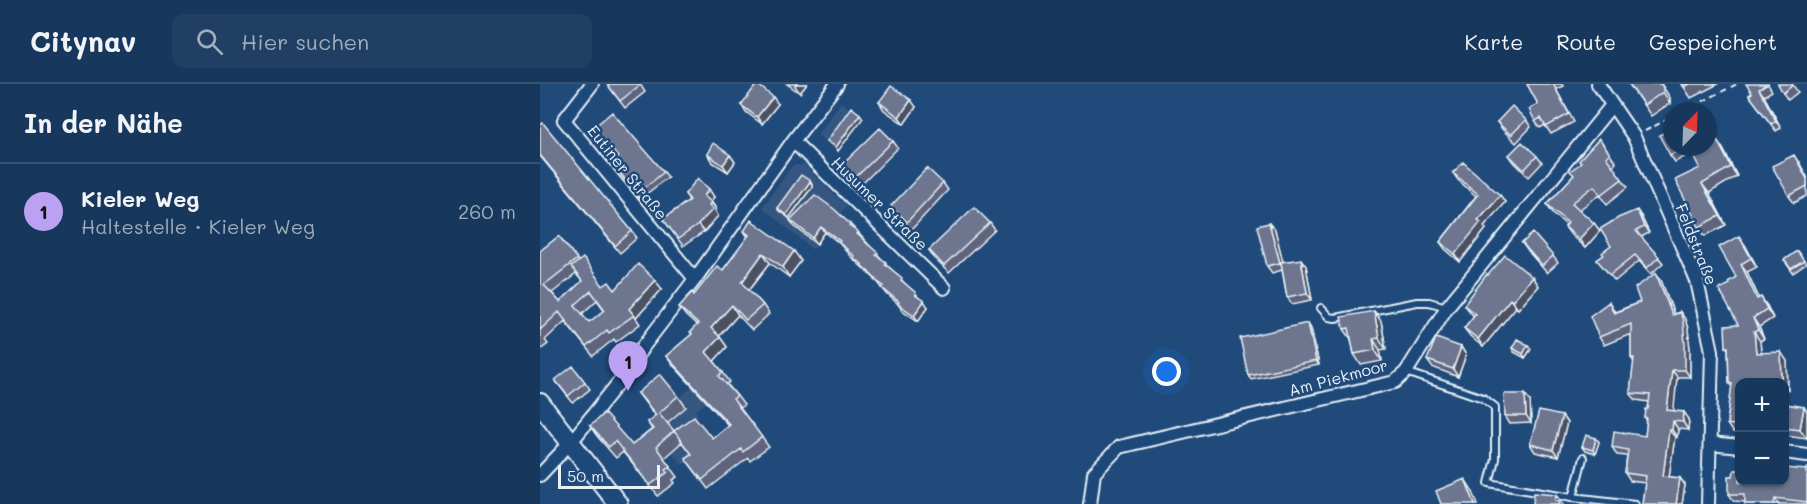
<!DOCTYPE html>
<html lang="de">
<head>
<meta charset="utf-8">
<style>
  body { margin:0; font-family:Mali,sans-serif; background:#203f62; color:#f1f3f6 }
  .controls { position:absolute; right:18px; bottom:18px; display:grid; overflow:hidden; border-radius:12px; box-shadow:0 2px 4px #0004 }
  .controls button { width:54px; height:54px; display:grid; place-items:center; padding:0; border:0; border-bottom:2px solid #365272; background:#17385c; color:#f1f3f6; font:30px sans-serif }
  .compass { position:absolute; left:1123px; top:18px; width:54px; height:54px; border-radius:50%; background:#17385c; box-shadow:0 2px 4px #0004; rotate:23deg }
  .scale { position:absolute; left:18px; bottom:15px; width:102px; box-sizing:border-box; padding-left:6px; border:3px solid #e8f1f8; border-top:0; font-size:16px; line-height:21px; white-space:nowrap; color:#e8f1f8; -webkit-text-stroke:4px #1f4a7a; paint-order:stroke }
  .you { position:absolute; left:627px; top:288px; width:21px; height:21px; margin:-15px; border:4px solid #fff; border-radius:50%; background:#1a73e8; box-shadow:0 0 0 9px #1a73e833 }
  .badge { display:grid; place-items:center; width:39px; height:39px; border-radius:50%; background:#bca0f2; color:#111; font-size:20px; font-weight:700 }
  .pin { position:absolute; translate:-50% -50px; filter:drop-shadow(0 2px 3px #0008) }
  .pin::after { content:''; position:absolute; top:32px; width:21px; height:18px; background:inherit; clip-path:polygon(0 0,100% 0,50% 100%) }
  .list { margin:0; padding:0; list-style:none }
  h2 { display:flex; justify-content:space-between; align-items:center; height:78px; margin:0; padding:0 24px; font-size:26px }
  h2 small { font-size:20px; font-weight:400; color:#9eacbb }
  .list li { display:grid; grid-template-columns:39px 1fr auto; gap:18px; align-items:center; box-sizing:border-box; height:96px; padding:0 24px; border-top:2px solid #365272 }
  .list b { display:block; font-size:22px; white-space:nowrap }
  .list p { margin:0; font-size:20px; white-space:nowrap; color:#9eacbb }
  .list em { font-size:20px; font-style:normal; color:#9eacbb }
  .icon { flex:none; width:33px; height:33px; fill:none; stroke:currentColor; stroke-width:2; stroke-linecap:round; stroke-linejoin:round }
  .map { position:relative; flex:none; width:1267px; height:420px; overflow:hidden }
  header { display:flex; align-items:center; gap:36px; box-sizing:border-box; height:84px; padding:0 30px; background:#17385c; border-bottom:2px solid #365272 }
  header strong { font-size:28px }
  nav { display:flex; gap:33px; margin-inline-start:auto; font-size:21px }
  .search { width:420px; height:54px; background:#203f62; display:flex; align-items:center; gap:15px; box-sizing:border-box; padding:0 21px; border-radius:12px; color:#9eacbb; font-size:22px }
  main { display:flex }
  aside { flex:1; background:#17385c }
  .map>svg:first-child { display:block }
  .built { fill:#365780 }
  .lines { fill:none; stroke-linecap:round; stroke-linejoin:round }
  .service-casing { stroke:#e8f1f8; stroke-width:10 }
  .minor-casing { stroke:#e8f1f8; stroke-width:16 }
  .secondary-casing { stroke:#e8f1f8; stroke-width:22 }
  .path { stroke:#e8f1f8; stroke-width:2; stroke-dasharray:6 4.5; stroke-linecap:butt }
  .service { stroke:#1f4a7a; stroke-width:6 }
  .minor { stroke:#1f4a7a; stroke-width:12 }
  .secondary { stroke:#1f4a7a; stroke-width:18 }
  .wall { fill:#5e647b; stroke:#e8f1f8; stroke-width:1.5; fill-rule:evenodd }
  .shaded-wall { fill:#4c5164; stroke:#e8f1f8; stroke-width:1.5 }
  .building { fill:#6d748f; stroke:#e8f1f8; stroke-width:1.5; fill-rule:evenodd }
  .labels { text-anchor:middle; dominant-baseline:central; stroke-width:5; stroke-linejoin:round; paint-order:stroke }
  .street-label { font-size:16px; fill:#e8f1f8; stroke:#1f4a7a }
</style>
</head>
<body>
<header>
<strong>Citynav</strong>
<div class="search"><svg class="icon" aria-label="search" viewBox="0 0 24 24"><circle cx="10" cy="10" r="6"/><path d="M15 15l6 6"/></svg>Hier suchen</div>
<nav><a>Karte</a><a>Route</a><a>Gespeichert</a></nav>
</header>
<main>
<aside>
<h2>In der Nähe<small></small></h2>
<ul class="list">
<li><span class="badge">1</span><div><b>Kieler Weg</b><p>Haltestelle · Kieler Weg</p></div><em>260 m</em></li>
</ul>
</aside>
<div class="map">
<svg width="1267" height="420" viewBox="0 0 1267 420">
  <rect width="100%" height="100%" fill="#1f4a7a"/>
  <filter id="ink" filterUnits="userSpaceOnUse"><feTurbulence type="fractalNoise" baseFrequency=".0167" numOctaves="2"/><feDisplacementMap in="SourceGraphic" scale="12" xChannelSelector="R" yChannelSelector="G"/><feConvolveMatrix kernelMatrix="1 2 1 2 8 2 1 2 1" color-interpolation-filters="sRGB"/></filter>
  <g filter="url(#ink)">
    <path class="built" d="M301,18L323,34L298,67L277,51Z
      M256,81H264L306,122L273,166L222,123L252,82Z
      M178,281L192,298L157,326V337L173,356L142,381L115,349L146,322L139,314Z"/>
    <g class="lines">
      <defs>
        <path id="service" d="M781,224L789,233L795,234L877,218H889L907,223
          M866,288L943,314L955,323V375L949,399L1033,413L1095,420
          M1033,413L1043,374"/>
        <path id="minor" d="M52,0L24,36L155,195
          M1058,0L1094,53L1157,197L1172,267L1168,420
          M253,57L404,204
          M1170,360L1200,363
          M1244,368L1267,371
          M0,391L31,358L80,297L103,263L155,195L253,57L297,0
          M550,420L554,389L579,363L855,298L866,288L907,223L1072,21"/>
        <path id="secondary" d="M0,319L78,420"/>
      </defs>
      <use href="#service" class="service-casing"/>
      <use href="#minor" class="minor-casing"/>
      <use href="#secondary" class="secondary-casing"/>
      <path class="path" d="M1144,27L1197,0
        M1105,47L1132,33"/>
      <use href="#service" class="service"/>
      <use href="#minor" class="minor"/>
      <use href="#secondary" class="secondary"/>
    </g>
    <path class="wall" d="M67,0H100L105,8L85,24Z
      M247,0H267L260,9Z
      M987,0H1022L1023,2L1016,5L1034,38L1011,50L1005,41L1000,44L995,37L998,20Z
      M1089,0H1121L1130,14V19L1111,32Z
      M1142,0H1178L1151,14Z
      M1228,0L1232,7L1224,12L1241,44L1236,47L1209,11Z
      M1252,0L1258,8L1248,16L1243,9Z
      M339,18L376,23L364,40L344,26Z
      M238,20L222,40L206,28L201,21Z
      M986,36L991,43L976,59L962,45L957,38Z
      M0,41L92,147L97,154L80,169L0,72Z
      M53,44L124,88L128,93L100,115L75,83L77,73Z
      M1059,55L1076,79L1072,82L1088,103L1067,120L1060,110L1039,126L1054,139L1060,147L1045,164L1031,151L1025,143L1026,141L1013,129L1007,120L1034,91L1041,79Z
      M353,57L358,64L320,102L309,91L304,84Z
      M1132,63H1148L1152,69L1135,78L1130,71Z
      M1183,65L1197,92L1169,109L1186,141L1165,152L1159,143L1160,84Z
      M167,70L190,71L195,78L188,88L172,78Z
      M969,71L997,72L1002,79L989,93L974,78Z
      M1259,78L1267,93V112L1254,119L1249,112Z
      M913,89L960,111L965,118L944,142L946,145L920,178L905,165L900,158L936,112L918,96Z
      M270,97L272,101V103L249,134L239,127L237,124Z
      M403,99L408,106L372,145L356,130L351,122Z
      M145,110L174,113L171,117L176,125L175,126L178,132L164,148L143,162L123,135L149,116Z
      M1101,132L1109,149L1101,153L1123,179L1111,190L1099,177L1075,197L1057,176L1064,171L1071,162Z
      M250,136L310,140L350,184L388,223L378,237L362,226L358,220L347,210L336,196L310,172L299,159L285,148L277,160L254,142Z
      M450,139L455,146L409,189L394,174L389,166Z
      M735,146L743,178L766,182L772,216L752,220L747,213L742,186L732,189L727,182Z
      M204,147L261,177L249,193L230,179L209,206L223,221L229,230L212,246L198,231L179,252L187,263L174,277L190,298L187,300L197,312L204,321L200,324L229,363L210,377L208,374L168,405L145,374L151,370L141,357L142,358L124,374L138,393L133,396L135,399L118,412L83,368L76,374L57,352L50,342L92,361L112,345L107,338L115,332L98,309L138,312L146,323L127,339L134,347L172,354L188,341L133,281L126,272L152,250L157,242L146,232L139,223L154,211L183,186L208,153Z
      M19,152L39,178L63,202L75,206L122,205L96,234L100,240L76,258L74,255L53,272L25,237L5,256L8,260L0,266V167ZM36,190L42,197L20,218L12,209ZM57,216L65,227L49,238L42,230Z
      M982,159L1013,172L1018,179L1007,189L987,166Z
      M1205,161L1217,183L1207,188L1219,214L1227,222L1233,234L1219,243L1224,255L1220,257L1221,269L1247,277L1248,306H1245V298H1200V350L1193,349L1187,340L1192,303L1189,299L1188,265L1186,263L1198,241L1189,200L1196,193Z
      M1257,167L1266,180L1253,189L1244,176Z
      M1116,189L1121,196L1134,230L1140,228L1145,235L1148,245L1150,266V293H1137L1133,327L1149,335L1148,346L1138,345L1137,353H1135L1129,393L1140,394L1145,401L1142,420H1102L1105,399L1090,397L1085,389L1087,372L1077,371L1072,363L1105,352L1107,338L1105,334L1108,325L1109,318L1096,316L1090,309L1094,278L1091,274V250L1064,261L1059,253L1069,218L1075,228L1100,218Z
      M948,191L992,193L998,202L978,225L976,223L943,263L930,252L924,244L934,232L930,229L924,221Z
      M834,227L841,237L846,265L840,266L842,277L821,281L814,270L811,255L804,245Z
      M768,239L771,244L779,281L711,295L708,291Z
      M988,261L991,265L985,274L974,268L972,264Z
      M921,263L926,271L918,293L892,283L887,276Z
      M15,296L45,298L50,305L33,319Z
      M990,317L991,339L970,340L965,332Z
      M1245,320L1264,323L1267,328V354L1245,351Z
      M1022,332L1027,339L1018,373L995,368L990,360Z
      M1059,358L1055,370L1045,367L1042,363Z
      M1267,383V420H1205V418L1194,417L1189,410L1193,392L1200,386H1267Z"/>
    <path class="shaded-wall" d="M256,0H267L260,9L255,2Z
      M1121,0L1130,14V19L1123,8Z
      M1219,5L1224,12L1241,44L1236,37Z
      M233,13L238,20L222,40L217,33Z
      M371,16L376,23L364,40L359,33Z
      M320,30L323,34L298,67L296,63Z
      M1177,56L1183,65L1197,92L1191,83Z
      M190,71L195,78L188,88L183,81Z
      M1254,71L1267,93V95Z
      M270,97L272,101V103L249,134L246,131Z
      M1162,100L1169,109L1186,141L1180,132Z
      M169,105L174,113L169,119L164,112Z
      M960,111L965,118L944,142L946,145L920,178L915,170L938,136Z
      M171,118L176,125L175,126L178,132L164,148L158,141Z
      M1097,126L1101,132L1109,149L1104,143Z
      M729,139L735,146L745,186L740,179Z
      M1054,139L1060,147L1045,164L1039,155Z
      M281,143L285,148L277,160L273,154Z
      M1199,152L1205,161L1217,183L1211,174Z
      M254,167L261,177L249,193L243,183Z
      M223,169L230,179L208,207L202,198Z
      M761,175L766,182L772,216L767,209Z
      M1201,180L1207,188L1223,223L1217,215Z
      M1116,189L1121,196L1137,238L1132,231Z
      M992,193L998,202L978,225L972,217Z
      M115,196L122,205L96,234L89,225Z
      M1221,213L1227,222L1233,234L1227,225Z
      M970,215L976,223L943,263L938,255Z
      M384,217L388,223L378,237L374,231Z
      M192,221L198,231L177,254L171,244Z
      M834,227L841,237L846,265L839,254Z
      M1140,228L1145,235L1148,245L1150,266V293L1145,286Z
      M1213,234L1219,243L1224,255L1218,246Z
      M768,239L771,244L779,281L776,277Z
      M1214,248L1220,257L1222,278L1216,269Z
      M180,253L187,263L173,278L166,268Z
      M833,255L840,266L842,277L835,266Z
      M988,261L991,265L985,274L983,270Z
      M921,263L926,271L918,293L913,285Z
      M1241,268L1247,277L1248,306L1245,302V298H1242Z
      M1132,286L1137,293L1133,334L1127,326Z
      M985,310L990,317L991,339L986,332Z
      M1264,323L1267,328V354L1260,345Z
      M1144,328L1149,335L1148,346L1143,338Z
      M1022,332L1027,339L1018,373L1013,366Z
      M1133,337L1138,345L1137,353L1132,346Z
      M1129,346L1135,353L1128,399L1123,392Z
      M1056,354L1059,358L1055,370L1053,366Z
      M1140,394L1145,401L1142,420H1136Z
      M925,395L932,406L938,420H935Z
      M1017,410L1024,420H1019L1016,416Z
      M1235,414L1239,420H1234Z"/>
    <path class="building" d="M67,0H100V1L80,17Z
      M217,0L233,13L217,33L201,21Z
      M987,0H1013L1029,30L1006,43L1001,34L995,37L989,25L998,20Z
      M1089,0H1121L1123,4V8L1104,21Z
      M1142,0H1150L1144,3Z
      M1206,0H1227L1219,5L1236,37L1231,40L1209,11L1212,9Z
      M1238,0H1252L1253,1L1243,9Z
      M351,2L371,16L359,33L339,18Z
      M972,22L986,36L971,51L957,38Z
      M311,23L320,30L296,63L287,57Z
      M72,28L124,88L97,110L71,78L78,73L53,44Z
      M3,39L92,147L75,162L0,71V41Z
      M340,44L353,57L315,94L304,84V79Z
      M1132,45V63H1145L1130,71L1119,51Z
      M1059,55L1070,70L1066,73L1082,95L1061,111L1054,102L1032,119L1054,139L1039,155L1025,143L1028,139L1007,120L1034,91L1030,87L1041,79L1039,77Z
      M1177,56L1191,83L1162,100L1180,132L1159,143L1135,96L1160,84L1152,68L1163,63H1168V60Z
      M982,58L997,72L984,86L969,71Z
      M173,59L190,71L183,81L167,70Z
      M1254,71L1267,95V102L1249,112L1232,82Z
      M923,78L960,111L938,136L941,138L915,170L900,158L938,110L913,89Z
      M387,84L403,99L367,138L351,122Z
      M261,91L270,97L269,99L246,131L237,124Z
      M158,94L169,105L164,112L171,118L169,121L173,125L158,141L138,155L123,135L150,116L145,110Z
      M275,111L294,125L310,140L309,142L319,149L317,150L324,156V157L338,169L336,171L346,178L345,180L362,194L361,196L376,209L375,211L384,217L374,231L358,220L359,218L342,204L344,202L335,196L337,195L321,181L322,180L313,174L314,172L306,166L307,165L299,159L300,157L281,143L273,154L250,136Z
      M434,123L450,139L404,182L389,166Z
      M1097,126L1104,143L1096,147L1119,173L1107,184L1095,171L1070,191L1057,176L1064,171L1062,169L1071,162L1060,145L1078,134Z
      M211,136L254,167L243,183L223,169L202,198L223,221L206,236L192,221L171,244L180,253L166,268L183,288L179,292L197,312L193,315L222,353L203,368L201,365L162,396L145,374L151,370L134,347L154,332L172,354L189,340L126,272L152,250L150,248L158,240L139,223L152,208L154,211L177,182L183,186L209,151L204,147Z
      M729,139L740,179L727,182L717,142Z
      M993,149L1013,172L1002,182L982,159Z
      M19,152L37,175L4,201L20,218L42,197L31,183L43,174L63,202L69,198L75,206L98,180L115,196L89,225L94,231L69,249L67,246L46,263L19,228L0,246V167ZM51,207L65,226L49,238L35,221Z
      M1199,152L1211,174L1201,180L1217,215L1221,213L1227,225L1213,234L1218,246L1214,248L1216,269L1241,268L1242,298H1200V342L1187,340L1192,299H1189L1188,263H1186L1185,242L1198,241L1179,205L1189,200L1188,198L1196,193L1179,163Z
      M1257,167L1264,177L1251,185L1244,176Z
      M965,171L992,193L972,217L970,215L938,255L924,244L935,230L924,221L947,190L948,191Z
      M761,175L767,209L747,213L741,178Z
      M1116,189L1132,231L1140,228L1143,237L1145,259V286H1132L1127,326L1144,328L1143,338L1133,337L1132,346H1129L1123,392L1140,394L1136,420H1102L1106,392L1085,389L1088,366L1072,363L1074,347L1105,352L1107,335L1105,334L1106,325H1108L1110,311L1090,309L1094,274H1091V240L1059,253L1050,232L1069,218L1074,229L1100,218L1095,204Z
      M834,227L839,254L833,255L835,266L814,270L809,244L804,245L801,233Z
      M768,239L776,277L708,291L700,254Z
      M896,254L921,263L913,285L887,276Z
      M977,255L988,261L983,270L972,264Z
      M33,282L45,298L28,312L15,296Z
      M120,290L138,312L119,329L134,347L116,363L130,382L126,385L128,388L110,401L75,357L69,363L50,342L64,329L92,361L113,345L107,338L116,331L98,309Z
      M964,310H985L986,332H965Z
      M1245,320L1264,323L1260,345L1245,343Z
      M999,327L1022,332L1013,366L990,360Z
      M1046,351L1056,354L1053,366L1042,363Z
      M1267,383V418L1235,414L1234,420H1205V410H1189V392H1193L1194,386H1200V398H1245V384L1267,386Z
      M925,395L935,420H901L896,407Z
      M994,408L1017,410L1016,416L1020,417L1019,420H993Z"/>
  </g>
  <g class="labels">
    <g class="street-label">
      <text transform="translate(88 88) rotate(51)">Eutiner Straße</text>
      <text transform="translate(340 119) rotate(44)">Husumer Straße</text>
      <text transform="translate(1157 160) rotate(68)">Feldstraße</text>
      <text transform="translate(798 293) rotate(-15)">Am Piekmoor</text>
    </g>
  </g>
</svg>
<div class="controls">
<button>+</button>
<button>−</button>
</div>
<svg class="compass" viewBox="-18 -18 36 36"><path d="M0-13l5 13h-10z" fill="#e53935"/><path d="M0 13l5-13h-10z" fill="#9eacbb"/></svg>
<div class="scale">50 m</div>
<div class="you"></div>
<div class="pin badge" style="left:88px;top:307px">1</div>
</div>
</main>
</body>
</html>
